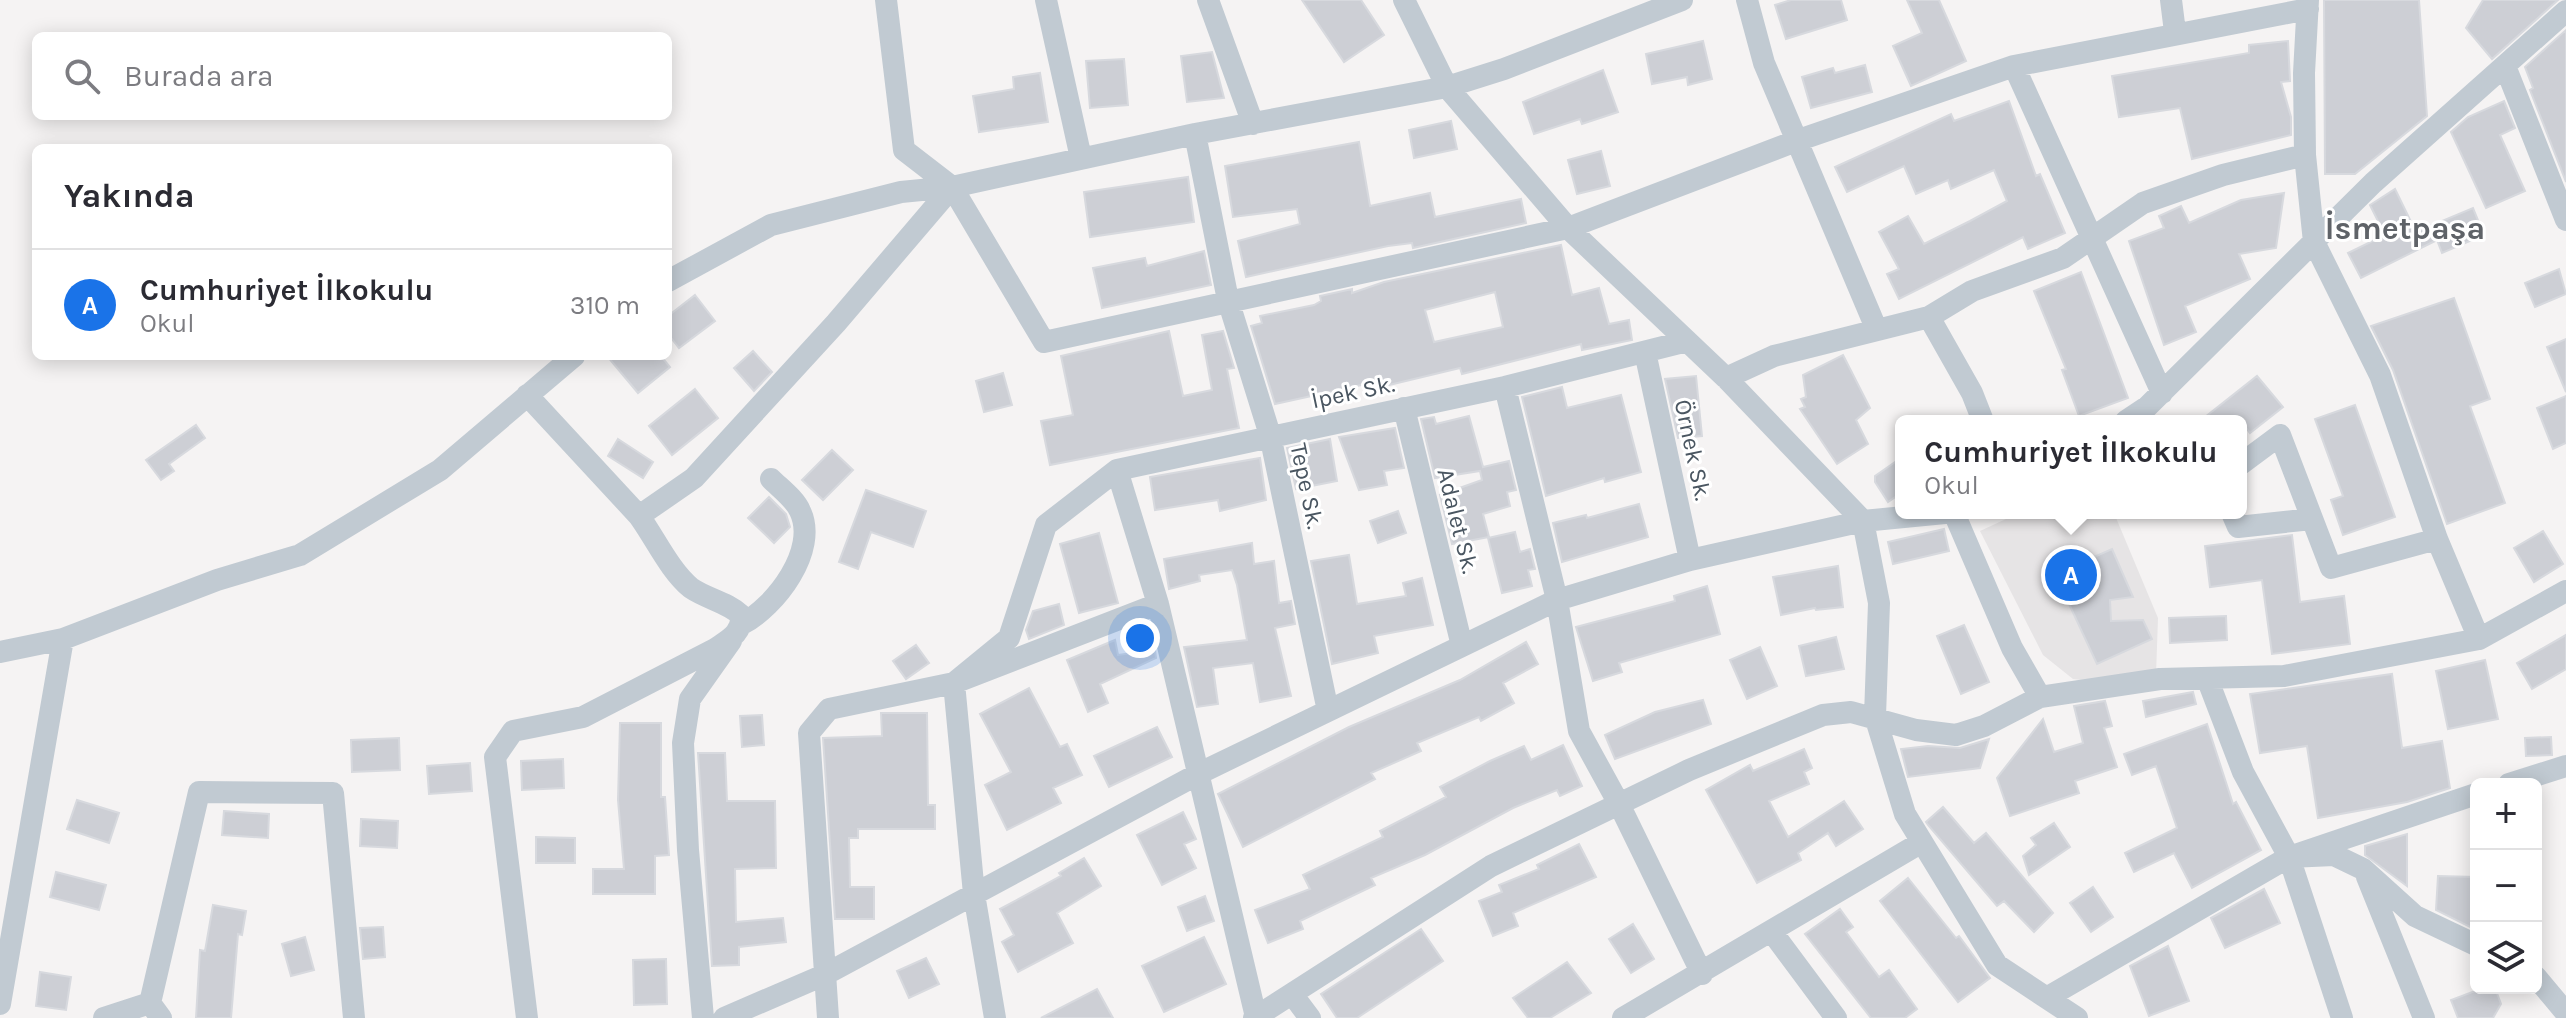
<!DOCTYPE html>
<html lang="tr">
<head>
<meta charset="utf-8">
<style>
  body { margin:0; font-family:Karla,sans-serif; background:#f2f2f3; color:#2b2b33 }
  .controls { position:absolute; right:24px; bottom:24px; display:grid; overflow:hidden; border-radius:12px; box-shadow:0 4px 20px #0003 }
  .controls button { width:72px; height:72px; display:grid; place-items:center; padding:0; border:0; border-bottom:2px solid #e1e1e2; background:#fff; color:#2b2b33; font:40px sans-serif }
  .you { position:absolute; left:1140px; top:638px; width:28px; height:28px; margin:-20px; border:6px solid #fff; border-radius:50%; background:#1a73e8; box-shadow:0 0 0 12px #1a73e833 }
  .badge { display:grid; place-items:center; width:52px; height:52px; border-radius:50%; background:#1a73e8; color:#fff; font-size:26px; font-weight:700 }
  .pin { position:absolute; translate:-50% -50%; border:4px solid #fff; box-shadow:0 2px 8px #0006 }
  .popup { position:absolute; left:1895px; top:415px; width:352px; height:104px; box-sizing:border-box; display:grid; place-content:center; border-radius:12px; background:#fff; filter:drop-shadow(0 2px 6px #0005); font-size:26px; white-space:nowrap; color:#7c7c81 }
  .popup b { font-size:30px; color:#2b2b33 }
  .popup::after { content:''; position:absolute; left:50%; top:100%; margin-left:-16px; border:16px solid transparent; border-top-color:#fff }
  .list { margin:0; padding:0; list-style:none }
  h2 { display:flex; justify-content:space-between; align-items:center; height:104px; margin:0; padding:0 32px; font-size:34px }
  h2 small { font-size:26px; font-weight:400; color:#7c7c81 }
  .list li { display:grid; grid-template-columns:52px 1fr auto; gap:24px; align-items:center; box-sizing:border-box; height:112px; padding:0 32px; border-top:2px solid #e1e1e2 }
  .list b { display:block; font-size:30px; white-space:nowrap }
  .list p { margin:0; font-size:26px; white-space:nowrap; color:#7c7c81 }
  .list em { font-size:26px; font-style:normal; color:#7c7c81 }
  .icon { flex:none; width:44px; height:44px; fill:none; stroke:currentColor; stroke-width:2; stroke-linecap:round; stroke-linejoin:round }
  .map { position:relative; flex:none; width:2566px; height:1018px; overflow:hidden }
  .search { position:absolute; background:#fff; box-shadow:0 4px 20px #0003; left:32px; top:32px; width:640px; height:88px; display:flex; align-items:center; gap:20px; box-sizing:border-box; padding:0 28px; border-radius:12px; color:#7c7c81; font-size:30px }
  .panel { position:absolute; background:#fff; box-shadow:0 4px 20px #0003; left:32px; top:144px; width:640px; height:216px; border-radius:12px }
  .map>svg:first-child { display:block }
  .education { fill:#e6e4e5 }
  .building { fill:#cdcfd5; stroke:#d7d9de; stroke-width:2; fill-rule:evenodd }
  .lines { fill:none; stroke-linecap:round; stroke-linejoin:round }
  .minor { stroke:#c1cad2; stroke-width:22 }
  .labels { text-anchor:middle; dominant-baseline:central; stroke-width:6; stroke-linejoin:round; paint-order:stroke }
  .street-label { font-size:24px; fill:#4a5661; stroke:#fff }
  .district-label { font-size:32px; font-weight:bold; fill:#5f6368; stroke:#fff }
</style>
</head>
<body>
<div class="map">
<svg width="2566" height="1018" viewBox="0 0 2566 1018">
  <rect width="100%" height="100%" fill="#f5f3f3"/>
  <path class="education" d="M2019,513H2114L2158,618L2156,675L2108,683L2073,679L2043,655L1980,531Z"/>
  <path class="building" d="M1302,0H1361L1384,35L1344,62Z
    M1791,0H1841L1847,20L1786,39L1775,5Z
    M1907,0H1939L1966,61L1911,86L1893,46L1922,33Z
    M2324,0H2419L2427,116L2355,174H2325Z
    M2483,0H2558L2492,59L2466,28Z
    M2566,30V182L2530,90L2533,88L2525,67Z
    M1703,41L1712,79L1688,85L1687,77L1652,84L1646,54Z
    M2288,41L2290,81L2281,82L2291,117V135L2192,159L2180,108L2119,117L2112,76L2249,53V45Z
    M1212,52L1224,98L1187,102L1181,56Z
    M1124,59L1128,105L1090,108L1086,61Z
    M1865,65L1872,92L1811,108L1802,77L1833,68L1835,73Z
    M1603,70L1618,112L1582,124L1580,119L1534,134L1523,102Z
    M1040,73L1048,122L979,132L973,96L1014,89L1013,77Z
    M2009,101L2036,176L2040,174L2065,233L2028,249L2023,237L1899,299L1887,274L1899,269L1879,232L1908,216L1924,244L1970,221L2007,201L1994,170L1951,189L1948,180L1916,194L1904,166L1847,192L1835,167L1951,114L1954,121Z
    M2504,101L2515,128L2500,135L2525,191L2486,208L2451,132L2468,117Z
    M1451,121L1457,149L1414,158L1409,130Z
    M1359,142L1370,206L1430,193L1435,217L1521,199L1526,223L1413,248L1412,243L1388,246L1246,277L1238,241L1300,224L1297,209L1233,217L1225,166Z
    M1601,151L1610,186L1577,194L1568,160Z
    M1188,177L1194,222L1090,237L1084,192Z
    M2395,189L2416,232L2473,208L2484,235L2442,253L2437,240L2361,278L2348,253L2385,235L2370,205Z
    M2284,193L2276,248L2239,254L2250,279L2185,306L2196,332L2164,345L2129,241L2164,228L2159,216L2181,206L2189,223L2241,200Z
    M1561,245L1572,295L1599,288L1609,324L1629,320L1632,340L1582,350L1581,344L1462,374L1460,368L1385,386L1384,380L1275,404L1251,326L1262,323L1260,316L1314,305L1321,301L1320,296L1352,289V293L1384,282ZM1495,292L1503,327L1434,342L1425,310Z
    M1204,251L1211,285L1102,308L1093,268L1145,258L1147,266Z
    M2559,269L2566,294L2535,307L2525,283Z
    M2081,272L2128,398L2079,416L2062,370L2066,369L2034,291Z
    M695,295L715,321L679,348L668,334V316Z
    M2454,298L2490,399L2470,406L2505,503L2447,524L2393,370L2371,326Z
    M1169,331L1183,396L1212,390L1202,335L1223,331L1234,368L1227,369L1239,428L1050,465L1041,421L1073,415L1061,356Z
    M2566,339V392L2547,347Z
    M753,351L772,372L754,391L734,368Z
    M1843,355L1870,408L1856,420L1868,444L1837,464L1800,409L1805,407L1801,399L1806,397L1803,375Z
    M607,356H661L670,367L638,393Z
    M1003,373L1012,405L984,412L976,381Z
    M1696,376L1702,436L1678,438L1665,379Z
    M2257,376L2283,407L2250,433L2241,421H2200Z
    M1562,387L1567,408L1621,395L1641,472L1605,482L1604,478L1546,496L1522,397Z
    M695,389L718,418L672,455L649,426Z
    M2566,396V443L2553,449L2537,408Z
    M2355,405L2395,517L2343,535L2331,500L2343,496L2315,419Z
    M1469,416L1483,467L1509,461L1516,490L1507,492L1510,506L1483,514L1489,537L1452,544L1440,495L1482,480L1480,471L1435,478L1421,419L1434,417L1436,424Z
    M196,425L205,438L169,464L174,471L161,480L146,460Z
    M1395,428L1404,468L1384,471L1387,485L1359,490L1339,437Z
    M618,439L653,462L643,478L608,456Z
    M1330,439L1337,481L1296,489L1287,448Z
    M832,450L853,470L823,500L802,480Z
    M1260,458L1266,500L1220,511L1218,500L1155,510L1150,477Z
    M1901,458V493L1888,502L1875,482V476Z
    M866,490L926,511L913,547L871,532L858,569L839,562Z
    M769,497L786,514L790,527L774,543L748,518Z
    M1639,504L1648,537L1562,562L1553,523L1586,515L1587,518Z
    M1398,511L1406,533L1378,543L1370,521Z
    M1944,529L1949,551L1893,564L1888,542Z
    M2543,531L2563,564L2534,582L2514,548Z
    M1515,532L1520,552L1530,549L1535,569L1528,570L1532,586L1502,593L1488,538Z
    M1099,533L1118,603L1079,613L1060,544Z
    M2292,535L2300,602L2344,596L2350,644L2272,654L2262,580L2210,587L2205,546Z
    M1252,543L1254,564L1274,561L1279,603L1291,601L1295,624L1275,628L1291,696L1260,702L1253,663L1213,668L1218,704L1197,707L1184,647L1247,640L1237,585L1232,570L1199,575L1200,581L1169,589L1164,559Z
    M2112,549L2133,597L2110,600L2111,621L2143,620L2152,639L2097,664L2055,574Z
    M1349,555L1357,604L1406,596L1403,583L1422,578L1433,625L1374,636L1378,653L1332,664L1311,561Z
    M1838,566L1843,607L1816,610L1815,608L1781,615L1773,577Z
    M1707,586L1720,634L1619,663L1622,672L1593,681L1576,627L1675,601L1674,596Z
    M1059,604L1064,625L1029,639L1026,630L1033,611Z
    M2226,616L2227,640L2170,643L2169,618Z
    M1964,625L1989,682L1961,694L1937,636Z
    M2566,635V669L2532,689L2517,663Z
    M1836,637L1844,669L1806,676L1799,646Z
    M1115,640L1118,655L1155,650L1156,658L1100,684L1108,703L1088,712L1067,660Z
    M1526,642L1538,664L1503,683L1514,703L1481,721L1479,717L1417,743L1421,751L1371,773L1375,779L1243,847L1218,794L1349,727L1460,680Z
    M916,645L929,663L906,679L893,661Z
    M1760,647L1777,686L1747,699L1730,660Z
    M2485,660L2498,719L2448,729L2436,671Z
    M2392,674L2402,748L2442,741L2450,788L2407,802L2318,818L2307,746L2260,753L2250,694Z
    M1029,688L1060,747L1067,744L1082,775L1053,788L1061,803L1007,830L985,785L1011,772L980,714Z
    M2193,692L2196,704L2146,717L2143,701Z
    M1703,700L1711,724L1615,759L1605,735L1655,712Z
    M2105,701L2112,726L2104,728L2117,767L2075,781L2079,793L2010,816L1997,778L2043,719L2054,752L2083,743L2074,706Z
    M881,713H927L928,805H935V829H858V838H849L850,887H874V919H835L823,738L882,736Z
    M762,715L764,745L742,747L740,716Z
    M620,723H661V797H665L669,855L655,856V894H593V869H624L618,800Z
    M2207,724L2233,804L2236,802L2261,850L2192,888L2174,853L2134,872L2125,853L2177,828L2156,766L2132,775L2124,754Z
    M1157,727L1172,757L1109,787L1094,756Z
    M2551,737L2552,755L2526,756L2525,738Z
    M399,738L400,770L352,772L351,740Z
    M1989,739L1980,768L1908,777L1901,749L1928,746L1960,748Z
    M1563,745L1582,786L1560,796L1557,790L1513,808L1425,855L1371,878L1375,885L1300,921L1303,929L1268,943L1255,910L1310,889L1303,875L1383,837L1380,831L1446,797L1440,787L1490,761L1524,746L1531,760Z
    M1804,749L1812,768L1804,772L1809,784L1769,801L1788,837L1844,801L1863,829L1836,846L1828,833L1798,853L1801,860L1757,883L1706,790L1750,765L1753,771Z
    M698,753H725L727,801H775L776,868L735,869L736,922L783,918L786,942L739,947V965L712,966Z
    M563,759L564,788L522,790L521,761Z
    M470,763L472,791L429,794L427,766Z
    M77,800L119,813L109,843L67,829Z
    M1943,807L1974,843L1986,833L2053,913L2034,932L2004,901L1997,906L1928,825L1926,822Z
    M224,811L269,814L268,838L222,835Z
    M1183,812L1196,839L1184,844L1196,868L1162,885L1137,835Z
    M361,819L398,821L397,848L360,846Z
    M2054,823L2070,847L2029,875L2023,856L2036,845L2031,838Z
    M2407,834V886L2365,855V846Z
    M536,837L575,838V863H536Z
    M1579,844L1596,877L1513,913L1518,926L1493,936L1479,901L1502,892L1499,885L1539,869L1537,865Z
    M1084,858L1101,886L1057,913L1073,943L1018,972L1002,942L1014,935L1000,909L1061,876L1059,873Z
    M56,872L106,885L99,910L50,897Z
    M2438,876L2476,877V930L2436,910Z
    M1908,878L1956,938L1959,936L1990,978L1958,1002L1880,901Z
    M2093,887L2113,917L2091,932L2070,903Z
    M2264,889L2280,923L2225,948L2211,918Z
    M1205,896L1214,921L1187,931L1178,907Z
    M213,905L246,911L242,935L238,934L231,1018H196L200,950L205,951Z
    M1840,909L1853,927L1846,932L1879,977L1889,970L1917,1009L1905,1018H1871L1805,934Z
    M1633,924L1654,959L1631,973L1609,939Z
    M383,927L385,957L363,959L360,928Z
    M1421,929L1443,961L1357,1018H1337L1321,994Z
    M305,937L314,970L291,976L282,944Z
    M1204,937L1226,984L1164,1012L1142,966Z
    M2168,946L2189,1001L2149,1016L2130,966Z
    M926,958L939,984L909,998L897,971Z
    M666,959L667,1004L634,1005L633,960Z
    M1567,962L1591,993L1550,1018H1528L1513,998Z
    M40,972L71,977L66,1010L36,1006Z
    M2483,988H2495L2501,1004L2493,1018H2458L2451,1000Z
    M1097,989L1113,1018H1041Z"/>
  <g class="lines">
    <path class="minor" d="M886,0L904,150L952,187L1044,342L1568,228L1796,141L2014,66L2308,9
      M1046,0L1081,158
      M1208,0L1253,124
      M1404,0L1447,87L1568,228L1726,378L1863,521L1879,603L1875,716L1905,814L1997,965L2077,1018
      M1747,0L1764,63L1876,328
      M2171,0L2175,32
      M2308,0L2304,73L2305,155L2314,242L2380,375L2437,539L2479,639
      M2014,66L2162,393
      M2505,66L2566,220
      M1195,134L1228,300L1270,435L1328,711
      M668,281L771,225L901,192L952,187L1195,134L1447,87L1504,69L1682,0
      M1929,317L1972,393L1983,421
      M1645,352L1690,560
      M1726,378L1774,356L1929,317L1972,291L2063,258L2143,203L2223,175L2305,155
      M1505,387L1557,600L1579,731L1619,804L1702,974
      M527,395L639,516L694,478L836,323L952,187
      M1404,408L1462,646
      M2126,421L2147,407L2373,183L2566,11
      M2241,464L2280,435L2331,568L2437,539
      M1117,470L1158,604L1256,1017
      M1954,513L2012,648L2040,697
      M2232,513L2238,527L2312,519
      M742,624C775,607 819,550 800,511C795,499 780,488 771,479
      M0,652L63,639L217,580L300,555L440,470L574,356
      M2207,678L2243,772L2289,857L2334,855L2363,869L2415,916L2476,945
      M2509,784L2566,766
      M2289,857L2342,1018
      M2367,877L2424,1018
      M1772,932L1836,1018
      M2536,977L2566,1013
      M1292,994L1310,1018
      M2048,997L2289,857L2476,794
      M0,1004L63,639
      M104,1018L150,1003
      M161,1018L150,1003L199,792L333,793L354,1018
      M527,1018L495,757L513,731L583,717L715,649C728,640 743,633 741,615C727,602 707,599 691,588C670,571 655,538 639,516
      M703,1018L688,850L683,743L690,699L731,641
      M724,1018L824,975L1200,773L1557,600L1690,560L1863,521L1945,513
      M828,1018L809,733L829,709L954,683L1158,604
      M995,1018L974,894L954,683L1009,638L1046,525L1117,470L1505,387L1687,341
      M1254,1018L1491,866L1689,770L1823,715L1851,712L1916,730L1956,735L1984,726L2040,697L2160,679L2284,676L2479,639L2566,591
      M1623,1018L1922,842"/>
  </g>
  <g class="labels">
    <g class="street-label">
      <text transform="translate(1353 392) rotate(-12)">İpek Sk.</text>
      <text transform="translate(1693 450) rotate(78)">Örnek Sk.</text>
      <text transform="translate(1307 486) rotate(78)">Tepe Sk.</text>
      <text transform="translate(1458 521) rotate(76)">Adalet Sk.</text>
    </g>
    <g class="district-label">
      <text x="2405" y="228">İsmetpaşa</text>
    </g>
  </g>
</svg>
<div class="controls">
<button>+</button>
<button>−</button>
<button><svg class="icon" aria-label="layers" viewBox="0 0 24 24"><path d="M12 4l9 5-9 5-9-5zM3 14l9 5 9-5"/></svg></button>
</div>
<div class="you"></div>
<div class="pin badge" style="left:2071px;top:575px">A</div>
<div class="popup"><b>Cumhuriyet İlkokulu</b>Okul</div>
<div class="search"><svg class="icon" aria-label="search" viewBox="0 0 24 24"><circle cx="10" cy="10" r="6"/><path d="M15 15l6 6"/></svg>Burada ara</div>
<section class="panel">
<h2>Yakında<small></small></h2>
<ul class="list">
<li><span class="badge">A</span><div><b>Cumhuriyet İlkokulu</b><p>Okul</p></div><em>310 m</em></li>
</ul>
</section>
</div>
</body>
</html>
